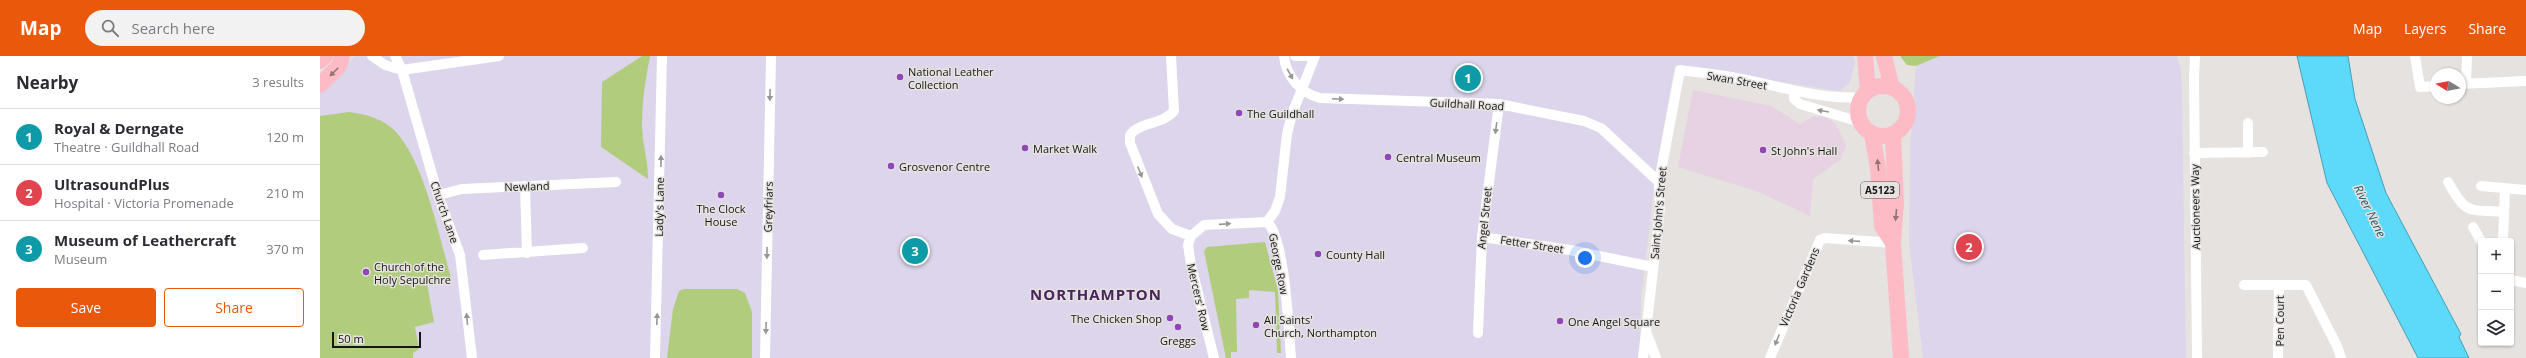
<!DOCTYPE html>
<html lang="en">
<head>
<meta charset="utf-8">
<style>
  body { margin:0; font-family:"Open Sans",sans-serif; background:#f2f2f3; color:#2b2b33 }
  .controls { position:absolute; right:12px; bottom:12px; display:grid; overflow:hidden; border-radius:4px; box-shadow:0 1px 3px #0004 }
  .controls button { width:36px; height:36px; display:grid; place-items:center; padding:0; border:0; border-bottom:1px solid #e1e1e2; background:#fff; color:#2b2b33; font:20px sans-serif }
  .compass { position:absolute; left:2110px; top:12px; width:36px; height:36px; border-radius:50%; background:#fff; box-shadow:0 1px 3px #0004; rotate:280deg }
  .scale { position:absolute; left:12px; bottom:10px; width:89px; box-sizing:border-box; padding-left:4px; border:2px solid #171615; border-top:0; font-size:11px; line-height:14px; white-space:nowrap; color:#171615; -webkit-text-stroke:3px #e5e2e0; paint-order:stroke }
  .you { position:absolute; left:1265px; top:202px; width:14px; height:14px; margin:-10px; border:3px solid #fff; border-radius:50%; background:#1a73e8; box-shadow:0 0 0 6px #1a73e833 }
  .badge { display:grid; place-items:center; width:26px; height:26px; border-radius:50%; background:#ea580c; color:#fff; font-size:13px; font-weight:700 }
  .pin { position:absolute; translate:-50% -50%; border:2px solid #fff; box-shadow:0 1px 4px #0006 }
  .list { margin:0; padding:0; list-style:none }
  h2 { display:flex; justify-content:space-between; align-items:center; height:52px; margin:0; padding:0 16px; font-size:17px }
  h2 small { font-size:13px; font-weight:400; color:#7c7c81 }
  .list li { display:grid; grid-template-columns:26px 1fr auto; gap:12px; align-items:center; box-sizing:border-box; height:56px; padding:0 16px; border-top:1px solid #e1e1e2 }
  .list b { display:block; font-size:15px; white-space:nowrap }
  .list p { margin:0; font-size:13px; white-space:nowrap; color:#7c7c81 }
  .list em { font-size:13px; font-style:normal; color:#7c7c81 }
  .actions { display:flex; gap:8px; padding:12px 16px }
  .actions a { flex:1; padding:9px 0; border:1px solid #ea580c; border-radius:4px; text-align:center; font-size:14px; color:#ea580c }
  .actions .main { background:#ea580c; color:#fff }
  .icon { flex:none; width:22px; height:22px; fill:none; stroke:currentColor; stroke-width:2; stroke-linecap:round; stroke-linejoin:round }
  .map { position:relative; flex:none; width:2206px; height:302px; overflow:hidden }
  header { display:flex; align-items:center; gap:24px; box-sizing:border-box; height:56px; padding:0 20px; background:#ea580c; color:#fff }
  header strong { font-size:19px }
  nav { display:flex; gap:22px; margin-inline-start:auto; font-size:14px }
  .search { width:280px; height:36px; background:#f2f2f3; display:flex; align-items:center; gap:10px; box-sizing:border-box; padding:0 14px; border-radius:22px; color:#7c7c81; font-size:15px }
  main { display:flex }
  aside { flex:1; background:#fff }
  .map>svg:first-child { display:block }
  .commercial { fill:#dcd5eb }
  .education { fill:#e6d2e2 }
  .green { fill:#b1cc7d }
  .water { fill:#5dd9fa; stroke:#489eb5 }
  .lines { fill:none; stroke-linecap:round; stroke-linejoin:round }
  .street { stroke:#fff; stroke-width:10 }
  .primary { stroke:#fdbbc6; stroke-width:16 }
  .oneway { fill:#967176 }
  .oneway2 { fill:#979696 }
  .poi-dot { fill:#8e46b8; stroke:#e5e2e0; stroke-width:1.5 }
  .labels { text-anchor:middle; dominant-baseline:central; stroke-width:3; stroke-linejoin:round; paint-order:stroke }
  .shield { fill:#e5e2e0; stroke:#555352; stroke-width:1 }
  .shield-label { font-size:10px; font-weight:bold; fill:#171615 }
  .poi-label { font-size:11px; fill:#171615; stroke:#e5e2e0; text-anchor:start }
  .street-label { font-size:11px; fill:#171615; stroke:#e5e2e0 }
  .water-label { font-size:12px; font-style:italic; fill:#285c6a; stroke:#e5e2e0 }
  .district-label { font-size:15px; font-weight:bold; letter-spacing:1px; fill:#47245c; stroke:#e5e2e0 }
</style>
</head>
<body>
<header>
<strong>Map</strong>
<div class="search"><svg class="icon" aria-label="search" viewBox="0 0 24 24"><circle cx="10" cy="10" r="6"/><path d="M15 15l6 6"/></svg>Search here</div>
<nav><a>Map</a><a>Layers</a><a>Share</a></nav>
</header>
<main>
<aside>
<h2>Nearby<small>3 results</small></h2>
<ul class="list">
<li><span class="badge" style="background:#0f9aa8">1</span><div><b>Royal &amp; Derngate</b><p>Theatre · Guildhall Road</p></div><em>120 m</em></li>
<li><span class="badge" style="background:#e0444e">2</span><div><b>UltrasoundPlus</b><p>Hospital · Victoria Promenade</p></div><em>210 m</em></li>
<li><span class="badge" style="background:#0f9aa8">3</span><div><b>Museum of Leathercraft</b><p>Museum</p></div><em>370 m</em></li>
</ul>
<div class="actions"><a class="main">Save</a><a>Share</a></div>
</aside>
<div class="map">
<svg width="2206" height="302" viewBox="0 0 2206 302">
  <rect width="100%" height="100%" fill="#e5e2e0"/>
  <path class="commercial" d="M35,0H1533L1535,7L1529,28L1519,35L1355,9L1337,108L1321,242L1320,302H0V37Z
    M1620,0H1857L1861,15L1862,42L1866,302H1603L1589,187L1590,93L1596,10Z"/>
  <path class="education" d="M1373,34L1451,50L1480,68L1494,60L1505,61L1515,67L1526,89L1520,104L1493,123L1490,160L1439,136L1358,111Z"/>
  <path class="green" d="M322,0H330C325,26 320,56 323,83C325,97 328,108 328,123L281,91L282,26Z
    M1580,0H1620L1596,10L1587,9Z
    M29,56C46,58 64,63 76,76C105,108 119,180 131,222L107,227L114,266L95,271L99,293L93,297V302H0V60Z
    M945,186L958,235L961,297H957L955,236L929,234V242L916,243L917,296H911V302H906L884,195L887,191Z
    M364,233H417L425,237L432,256V302H347L353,253L359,235Z"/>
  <path class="water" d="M1977,0H2028L2035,43L2066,137L2141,278L2139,281L2149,302H2098L2007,127Z"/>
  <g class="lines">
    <path class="street" d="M52,0L65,9L82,14L179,0
      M75,0L82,14L118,139L140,199L152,302
      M851,0L854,55C842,69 821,65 810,79V87L838,158L852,173L871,180
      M964,0C966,20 980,37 1000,42L1179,48L1264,65L1281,72L1339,126
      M975,0H989
      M1875,0L1874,22L1877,302
      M2095,0L2100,31L2116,30
      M2146,26L2147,0
      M2140,28L2206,25
      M1474,35V43L1480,48L1540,66
      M1928,67V97
      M1874,97L1943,96
      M2128,126C2147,160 2148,153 2184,156
      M205,130L207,197
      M2161,130L2206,134
      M118,139L142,133L296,126
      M947,166L955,155L960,141L967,78L972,58L995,0
      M947,166C965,180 969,277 971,302
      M2153,171L2161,185
      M1162,181L1250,194L1333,211
      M2183,184L2185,133
      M163,199L263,192
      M2191,224L2206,227
      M1924,229H1986L2017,290L2021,302
      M1158,277L1162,181L1179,48
      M1327,278L1336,302
      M335,302L342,0
      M445,302L451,0
      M894,302L871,209L868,189L871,180L884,169L947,166
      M1323,302L1340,153L1339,126L1360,14C1382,17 1405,19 1427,24C1465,32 1504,44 1543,41
      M1450,302L1500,184L1505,182L1573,187
      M1958,302L1959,229"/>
    <path class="primary" d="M1545,0L1548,34
      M1564,0L1572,32
      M0,5L5,0
      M0,29L19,10L22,0
      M1538 55a25 25 0 1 1 50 0a25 25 0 1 1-50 0Z
      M1552,78L1558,112L1562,170L1573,187
      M1573,78L1576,146L1573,187L1581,302"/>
  </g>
  <defs><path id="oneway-solid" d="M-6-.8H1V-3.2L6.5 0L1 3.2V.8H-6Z"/></defs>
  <g class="oneway">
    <use href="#oneway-solid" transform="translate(14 16) rotate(135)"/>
    <use href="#oneway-solid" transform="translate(1558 109) rotate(-96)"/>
    <use href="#oneway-solid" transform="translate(1576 159) rotate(95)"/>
  </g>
  <g class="oneway2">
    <use href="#oneway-solid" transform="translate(970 18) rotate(61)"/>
    <use href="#oneway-solid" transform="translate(450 39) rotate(91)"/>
    <use href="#oneway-solid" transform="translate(1018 43) rotate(2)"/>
    <use href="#oneway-solid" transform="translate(1503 55) rotate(-170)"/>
    <use href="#oneway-solid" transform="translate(1176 72) rotate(98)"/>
    <use href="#oneway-solid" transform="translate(341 105) rotate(-89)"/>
    <use href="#oneway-solid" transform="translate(820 116) rotate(68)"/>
    <use href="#oneway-solid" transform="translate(905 168) rotate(-4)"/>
    <use href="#oneway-solid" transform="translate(1534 185) rotate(-176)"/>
    <use href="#oneway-solid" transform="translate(447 197) rotate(91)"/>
    <use href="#oneway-solid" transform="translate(147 263) rotate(-95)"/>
    <use href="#oneway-solid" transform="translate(337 263) rotate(-88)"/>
    <use href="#oneway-solid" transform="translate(446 272) rotate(92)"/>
    <use href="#oneway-solid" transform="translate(1457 284) rotate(112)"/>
  </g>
  <g class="poi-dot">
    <circle cx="580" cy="21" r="4"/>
    <circle cx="919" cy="57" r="4"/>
    <circle cx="705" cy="92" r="4"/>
    <circle cx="1443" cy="94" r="4"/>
    <circle cx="1068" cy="101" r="4"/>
    <circle cx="571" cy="110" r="4"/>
    <circle cx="401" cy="139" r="4"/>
    <circle cx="998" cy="198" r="4"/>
    <circle cx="46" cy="216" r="4"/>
    <circle cx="850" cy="262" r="4"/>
    <circle cx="1240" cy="265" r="4"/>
    <circle cx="936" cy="269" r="4"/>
    <circle cx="858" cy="271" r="4"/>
  </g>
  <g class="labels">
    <rect class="shield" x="1541" y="126" width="38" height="16" rx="3"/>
    <g class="shield-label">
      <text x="1560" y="134">A5123</text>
    </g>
    <g class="poi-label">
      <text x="588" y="15">National Leather<tspan x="588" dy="13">Collection</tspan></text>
      <text x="927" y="57">The Guildhall</text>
      <text x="713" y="92">Market Walk</text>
      <text x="1451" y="94">St John's Hall</text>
      <text x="1076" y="101">Central Museum</text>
      <text x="579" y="110">Grosvenor Centre</text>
      <text x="401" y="152" text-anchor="middle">The Clock<tspan x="401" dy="13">House</tspan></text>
      <text x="1006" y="198">County Hall</text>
      <text x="54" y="210">Church of the<tspan x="54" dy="13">Holy Sepulchre</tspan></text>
      <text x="842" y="262" text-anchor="end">The Chicken Shop</text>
      <text x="944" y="263">All Saints'<tspan x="944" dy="13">Church, Northampton</tspan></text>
      <text x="1248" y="265">One Angel Square</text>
      <text x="858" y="284" text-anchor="middle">Greggs</text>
    </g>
    <g class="street-label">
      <text transform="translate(1417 24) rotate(10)">Swan Street</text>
      <text transform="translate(1147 48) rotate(3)">Guildhall Road</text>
      <text transform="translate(207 130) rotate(-2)">Newland</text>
      <text transform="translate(339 151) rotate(-89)">Lady's Lane</text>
      <text transform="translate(448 151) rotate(-89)">Greyfriars</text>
      <text transform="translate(1875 151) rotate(-91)">Auctioneers Way</text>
      <text transform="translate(125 156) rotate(71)">Church Lane</text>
      <text transform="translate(1338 157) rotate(-85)">Saint John's Street</text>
      <text transform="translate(1164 162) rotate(-84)">Angel Street</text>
      <text transform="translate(1212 188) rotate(9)">Fetter Street</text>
      <text transform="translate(959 208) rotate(79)">George Row</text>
      <text transform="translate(1479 231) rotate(-67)">Victoria Gardens</text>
      <text transform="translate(879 241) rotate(77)">Mercers' Row</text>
      <text transform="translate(1959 265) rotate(-90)">Pen Court</text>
    </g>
    <g class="water-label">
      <text transform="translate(2050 155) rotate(64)">River Nene</text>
    </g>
    <g class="district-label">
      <text x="776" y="238">NORTHAMPTON</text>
    </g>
  </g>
</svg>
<div class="controls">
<button>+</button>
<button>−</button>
<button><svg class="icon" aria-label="layers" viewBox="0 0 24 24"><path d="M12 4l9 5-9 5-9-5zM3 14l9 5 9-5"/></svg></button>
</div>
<svg class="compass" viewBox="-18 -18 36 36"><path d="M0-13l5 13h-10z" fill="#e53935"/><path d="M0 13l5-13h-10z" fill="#7c7c81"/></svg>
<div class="scale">50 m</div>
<div class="you"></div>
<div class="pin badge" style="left:1148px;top:22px;background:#0f9aa8">1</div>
<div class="pin badge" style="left:1649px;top:191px;background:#e0444e">2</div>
<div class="pin badge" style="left:595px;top:195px;background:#0f9aa8">3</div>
</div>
</main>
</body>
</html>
